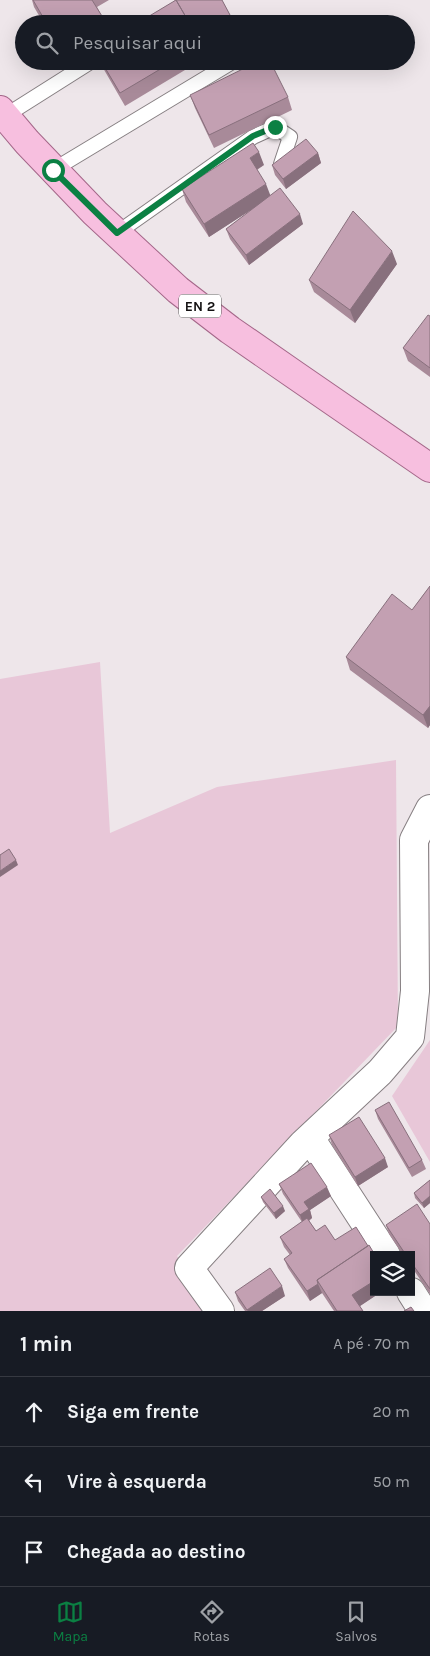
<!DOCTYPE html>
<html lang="pt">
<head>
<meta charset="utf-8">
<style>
  body { margin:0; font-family:Karla,sans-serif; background:#20242c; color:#f1f3f6 }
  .controls { position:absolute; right:15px; bottom:15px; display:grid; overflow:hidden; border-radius:0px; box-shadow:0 5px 20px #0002 }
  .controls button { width:45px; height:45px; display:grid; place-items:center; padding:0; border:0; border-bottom:1px solid #363941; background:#171b24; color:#f1f3f6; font:25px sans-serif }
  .stop { position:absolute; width:15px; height:15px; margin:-11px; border:4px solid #0b8043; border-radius:50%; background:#fff }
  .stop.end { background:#0b8043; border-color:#fff; box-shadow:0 1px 5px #0008 }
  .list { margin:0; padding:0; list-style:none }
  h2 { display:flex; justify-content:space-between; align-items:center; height:65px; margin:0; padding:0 20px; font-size:21px }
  h2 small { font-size:16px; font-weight:400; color:#9ea1a6 }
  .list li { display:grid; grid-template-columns:32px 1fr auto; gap:15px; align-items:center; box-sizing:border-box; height:70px; padding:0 20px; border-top:1px solid #363941 }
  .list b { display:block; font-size:19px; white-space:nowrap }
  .list em { font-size:16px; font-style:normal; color:#9ea1a6 }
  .icon { flex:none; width:28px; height:28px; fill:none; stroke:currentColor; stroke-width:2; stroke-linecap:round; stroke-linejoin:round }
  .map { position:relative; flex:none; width:430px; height:1311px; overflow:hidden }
  .search { position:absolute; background:#171b24; box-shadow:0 5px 20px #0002; left:15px; right:15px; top:15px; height:55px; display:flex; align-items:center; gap:12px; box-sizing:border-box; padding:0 18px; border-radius:28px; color:#9ea1a6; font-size:19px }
  .sheet { height:275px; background:#171b24 }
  nav { display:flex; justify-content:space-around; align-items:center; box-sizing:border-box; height:70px; border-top:1px solid #363941; background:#171b24; font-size:14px; color:#9ea1a6 }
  nav a { display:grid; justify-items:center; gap:2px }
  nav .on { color:#0b8043 }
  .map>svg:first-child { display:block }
  .green { fill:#e8c7d8 }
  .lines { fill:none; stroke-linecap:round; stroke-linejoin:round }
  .service-casing { stroke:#867f82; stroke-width:16 }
  .minor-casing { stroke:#867f82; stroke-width:30 }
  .primary-casing { stroke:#a46789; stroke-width:30 }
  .service { stroke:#fff; stroke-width:14 }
  .minor { stroke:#fff; stroke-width:28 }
  .primary { stroke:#f7bfdf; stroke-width:28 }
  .wall { fill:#a88a99 }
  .shaded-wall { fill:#88707d }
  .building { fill:#c3a0b2; stroke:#88707d }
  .route { stroke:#0b8043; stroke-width:6 }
  .labels { text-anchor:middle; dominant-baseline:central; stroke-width:4; stroke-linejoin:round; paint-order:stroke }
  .shield { fill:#fff; stroke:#5a5859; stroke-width:1 }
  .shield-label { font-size:14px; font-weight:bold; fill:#131112 }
</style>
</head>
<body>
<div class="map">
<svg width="430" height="1311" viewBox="0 0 430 1311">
  <rect width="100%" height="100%" fill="#eee6ea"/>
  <path class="green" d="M100,662L110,833L217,787L396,760L398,1026L177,1256L209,1311H0V679Z
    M430,1040V1162L392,1096Z"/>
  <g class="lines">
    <defs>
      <path id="service" d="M5,116L92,61
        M53,170L234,61
        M117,233L253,137L275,127L290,137L281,164"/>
      <path id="minor" d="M310,1138L386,1255
        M411,1292L423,1311
        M220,1311L189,1268L303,1144L380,1072L410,1037L415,991L414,840L430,809"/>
      <path id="primary" d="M0,110L27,142L95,213L178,290L230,330L295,375L430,468"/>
    </defs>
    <use href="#service" class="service-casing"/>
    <use href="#minor" class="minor-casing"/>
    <use href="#primary" class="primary-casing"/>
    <use href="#service" class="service"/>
    <use href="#minor" class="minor"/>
    <use href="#primary" class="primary"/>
  </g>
  <path class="wall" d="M32,0H109L97,7L106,24H44L34,7Z
    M174,0H222L230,15L233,24H136L175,1Z
    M99,61H200L125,106Z
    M190,95L288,97L292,110L214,148L195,108Z
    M318,153L321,163L286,189L275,175L272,165Z
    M264,165L257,170L270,196L303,224L249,265L230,239L226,229L260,204L209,237L186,202L182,189Z
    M397,264L355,323L314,292L309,280Z
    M430,316V377L408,361L403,348Z
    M430,586V725L428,728L350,670L346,657L412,610Z
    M375,1110L422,1160L426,1169L412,1177L378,1119Z
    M329,1135L388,1167L358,1186L332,1145Z
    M430,1180V1203L424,1208L415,1198L414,1193Z
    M279,1184L331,1196L310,1210L312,1218L309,1221L316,1231L374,1292H381L360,1306L363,1311H334L322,1293L310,1301L288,1268L284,1259L290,1255L284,1247L280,1237L302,1222L283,1194Z
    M261,1197L285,1211L276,1219L263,1202Z
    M430,1224V1294L411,1266V1255H403L389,1234L386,1225Z
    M235,1292L285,1296L262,1311H245L238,1301Z"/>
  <path class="shaded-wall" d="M259,152L264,165L254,171L250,158Z
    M318,153L321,163L286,189L283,179Z
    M266,184L271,197L209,237L204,224Z
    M300,214L303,224L249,265L246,255Z
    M392,251L397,264L355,323L350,310Z
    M430,706V725L428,728L423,715Z
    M16,860L18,865L0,877V871Z
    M385,1158L388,1167L358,1186L355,1177Z
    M327,1187L331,1196L310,1210L312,1218L303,1224L300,1215L304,1202Z
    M430,1196V1203L424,1208L422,1203Z
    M283,1206L285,1211L276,1219L274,1213Z
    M374,1281V1292H381L357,1308L352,1295Z
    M318,1284L322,1293L310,1301L307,1291Z
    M282,1286L285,1296L262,1311H248L247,1310Z"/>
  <path class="building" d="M33,0H92L105,21L100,24H47Z
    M176,0L190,24H136Z
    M176,0H222L230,15L214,24H211L207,17L195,24H190Z
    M101,61H174L120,93Z
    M259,61H270L288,97L209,135L190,95Z
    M306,139L318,153L283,179L272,165Z
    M253,143L259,152L250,158L266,184L204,224L182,189Z
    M280,188L300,214L246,255L226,229Z
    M353,211L392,251L350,310L309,280Z
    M428,315L430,316V368L403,348Z
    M430,586V706L423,715L346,657L392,594L412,610Z
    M9,849L16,860L0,871V855Z
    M389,1102L422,1160L409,1168L375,1110Z
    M359,1117L385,1158L355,1177L329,1135Z
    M311,1163L327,1187L304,1202L309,1209L300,1215L279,1184Z
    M430,1180V1196L422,1203L414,1193Z
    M270,1189L283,1206L274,1213L261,1197Z
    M417,1204L430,1224V1289L411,1262V1255H406L386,1225Z
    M307,1218L316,1231L325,1225L335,1240L356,1227L368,1246L317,1280L318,1284L307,1291L284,1259L292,1253L280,1237Z
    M369,1245L375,1255H374V1281L352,1295L363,1311H337L317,1280Z
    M270,1268L282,1286L247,1310L235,1292Z
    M411,1307L414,1311H404Z"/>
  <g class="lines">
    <path class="route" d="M53,170L117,233L253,136L275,127"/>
  </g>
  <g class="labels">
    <rect class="shield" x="179" y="294.5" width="42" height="23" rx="4"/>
    <g class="shield-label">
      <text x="200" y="306">EN 2</text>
    </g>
  </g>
</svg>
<div class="controls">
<button><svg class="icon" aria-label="layers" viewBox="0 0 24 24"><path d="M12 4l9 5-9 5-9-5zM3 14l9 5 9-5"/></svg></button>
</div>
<div class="stop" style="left:53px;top:170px"></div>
<div class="stop end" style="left:275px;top:127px"></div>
<div class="search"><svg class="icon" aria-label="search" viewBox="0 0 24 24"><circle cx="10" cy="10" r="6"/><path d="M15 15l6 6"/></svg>Pesquisar aqui</div>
</div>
<section class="sheet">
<h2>1 min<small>A pé · 70 m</small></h2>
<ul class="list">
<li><svg class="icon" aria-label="ahead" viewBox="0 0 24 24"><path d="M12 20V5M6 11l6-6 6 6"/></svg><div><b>Siga em frente</b></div><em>20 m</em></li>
<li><svg class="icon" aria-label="left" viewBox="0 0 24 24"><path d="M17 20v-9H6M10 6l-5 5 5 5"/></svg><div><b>Vire à esquerda</b></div><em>50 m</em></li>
<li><svg class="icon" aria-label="arrive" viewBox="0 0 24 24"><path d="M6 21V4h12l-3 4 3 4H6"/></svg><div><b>Chegada ao destino</b></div></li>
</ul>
</section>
<nav>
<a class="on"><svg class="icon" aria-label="map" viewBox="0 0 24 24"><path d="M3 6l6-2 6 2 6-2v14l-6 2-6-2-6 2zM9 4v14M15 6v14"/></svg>Mapa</a>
<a><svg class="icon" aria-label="directions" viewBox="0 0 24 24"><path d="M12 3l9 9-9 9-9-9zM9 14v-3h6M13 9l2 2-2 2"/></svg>Rotas</a>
<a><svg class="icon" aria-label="saved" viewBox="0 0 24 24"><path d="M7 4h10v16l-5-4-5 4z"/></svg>Salvos</a>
</nav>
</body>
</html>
